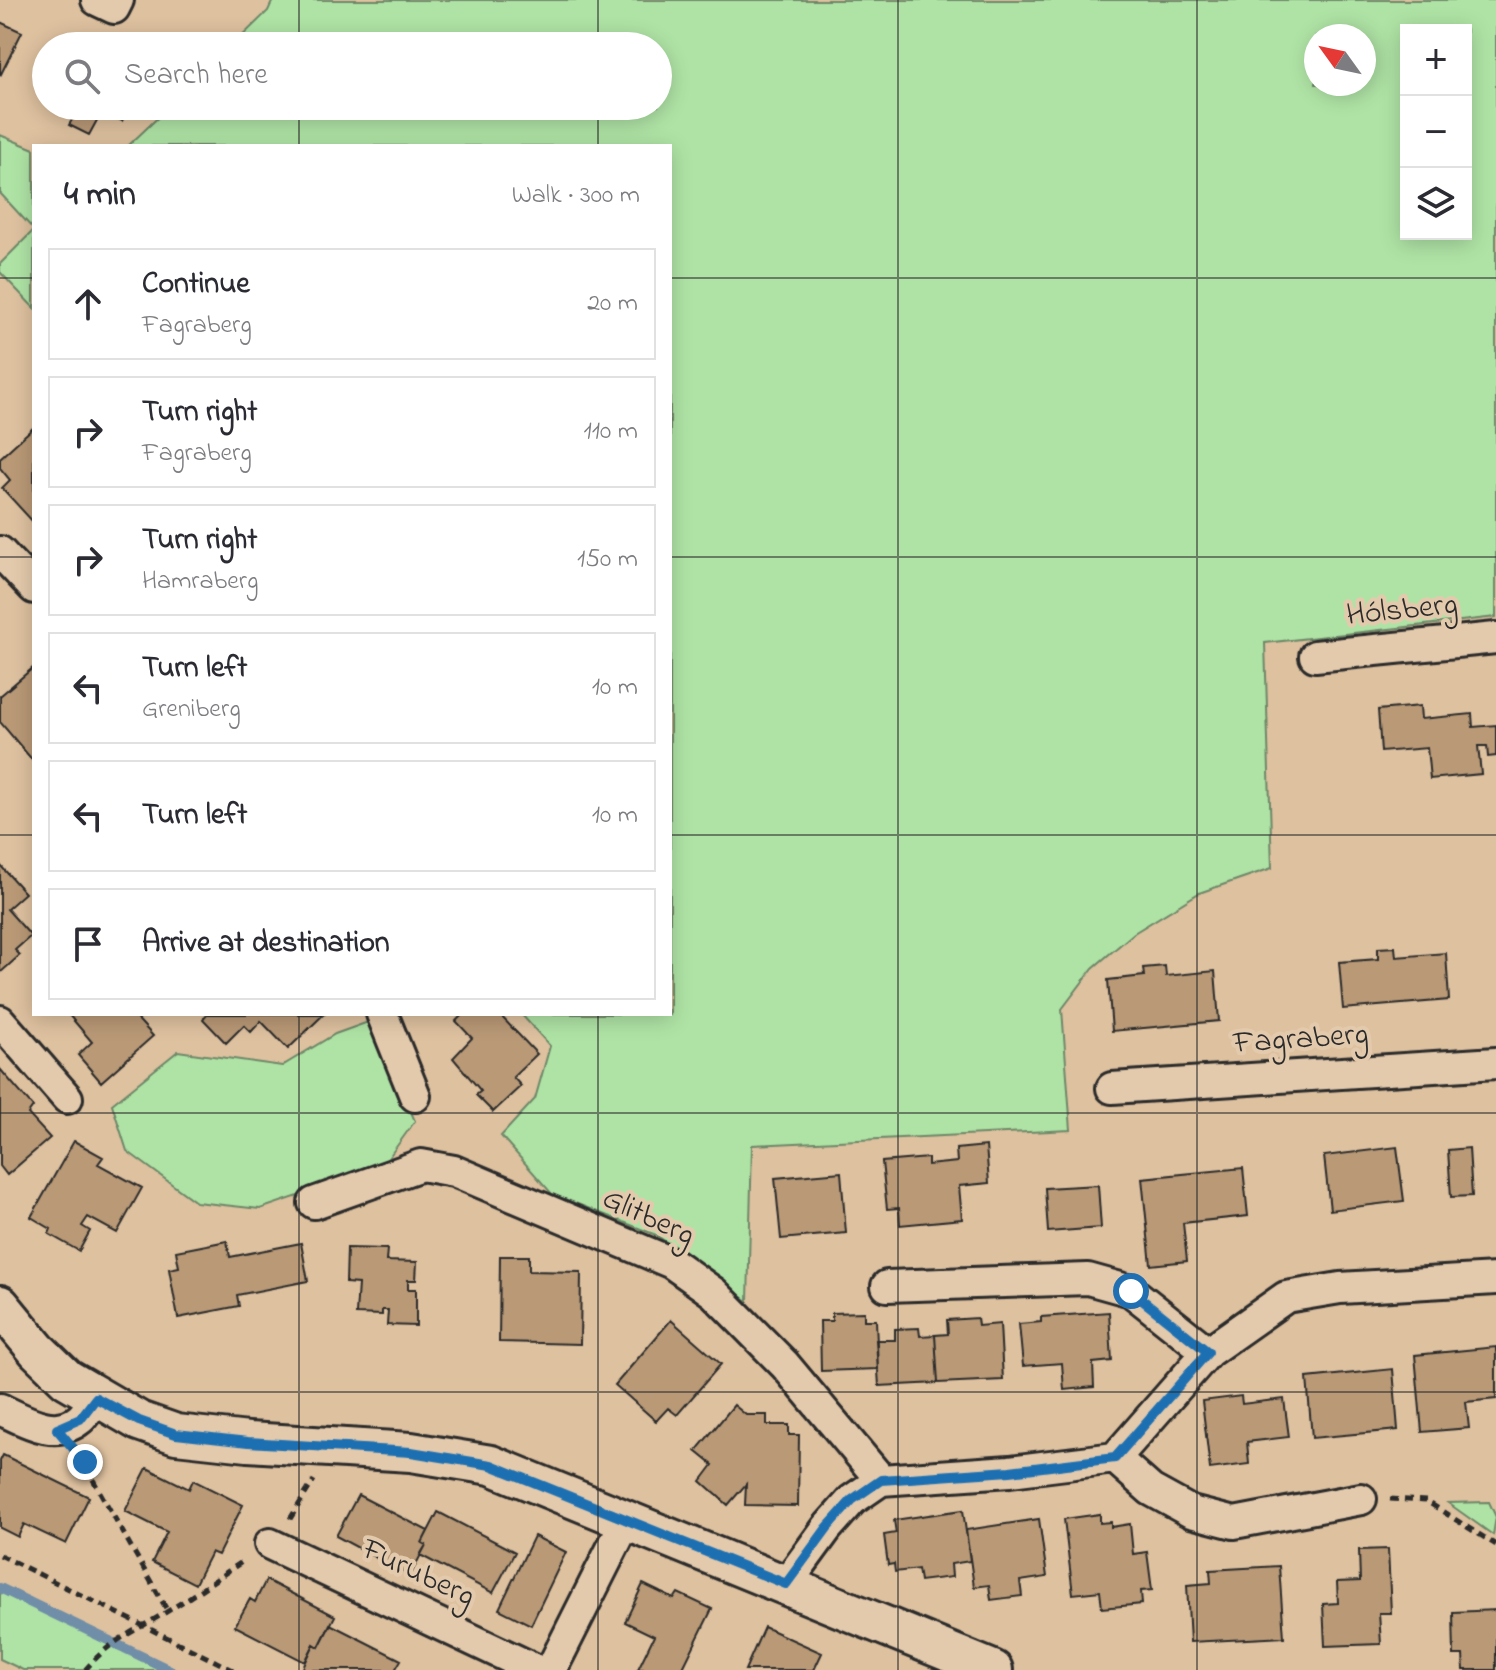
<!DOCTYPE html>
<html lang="en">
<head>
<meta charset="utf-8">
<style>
  body { margin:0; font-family:"Indie Flower",sans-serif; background:#f7f7f7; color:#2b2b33 }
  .controls { position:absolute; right:24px; top:24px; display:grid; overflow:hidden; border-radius:0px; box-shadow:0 4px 20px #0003 }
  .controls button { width:72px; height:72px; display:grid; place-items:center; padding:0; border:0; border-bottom:2px solid #e1e1e2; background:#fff; color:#2b2b33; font:40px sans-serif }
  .compass { position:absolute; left:1304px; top:24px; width:72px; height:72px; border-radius:50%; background:#fff; box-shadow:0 4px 20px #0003; rotate:303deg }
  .stop { position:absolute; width:24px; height:24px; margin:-18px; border:6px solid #1f6fb2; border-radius:50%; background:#fff }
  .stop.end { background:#1f6fb2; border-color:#fff; box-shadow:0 2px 8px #0008 }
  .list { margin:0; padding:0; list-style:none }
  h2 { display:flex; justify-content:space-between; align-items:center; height:104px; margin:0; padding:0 32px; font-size:34px }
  h2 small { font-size:26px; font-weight:400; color:#7c7c81 }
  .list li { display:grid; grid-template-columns:52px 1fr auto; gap:24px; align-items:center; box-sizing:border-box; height:112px; margin:0 16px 16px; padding:0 16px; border:2px solid #e1e1e2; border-radius:0px }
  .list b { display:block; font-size:30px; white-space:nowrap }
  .list p { margin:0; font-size:26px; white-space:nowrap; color:#7c7c81 }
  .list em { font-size:26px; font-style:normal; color:#7c7c81 }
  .icon { flex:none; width:44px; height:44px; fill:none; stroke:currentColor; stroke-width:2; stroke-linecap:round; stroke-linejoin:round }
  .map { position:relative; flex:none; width:1496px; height:1670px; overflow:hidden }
  .search { position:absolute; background:#fff; box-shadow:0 4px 20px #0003; left:32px; top:32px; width:640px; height:88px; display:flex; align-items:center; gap:20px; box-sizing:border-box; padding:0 28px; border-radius:44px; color:#7c7c81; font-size:30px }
  .panel { position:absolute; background:#fff; box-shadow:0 4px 20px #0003; left:32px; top:144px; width:640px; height:872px; border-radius:0px }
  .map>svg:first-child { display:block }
  .green { fill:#afe3a5; stroke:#6d8768; stroke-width:2; fill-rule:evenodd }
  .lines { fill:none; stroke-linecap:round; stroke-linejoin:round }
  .stream { stroke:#6f8ea7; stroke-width:10 }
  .building { fill:#b99976; stroke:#2b2b2b; stroke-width:2 }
  .minor-casing { stroke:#2b2b2b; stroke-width:36 }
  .tertiary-casing { stroke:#2b2b2b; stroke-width:44 }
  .path { stroke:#2b2b2b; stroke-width:5; stroke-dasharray:8 6; stroke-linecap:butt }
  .minor { stroke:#e4caac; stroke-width:30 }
  .tertiary { stroke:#e4caac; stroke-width:38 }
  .route { stroke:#1f6fb2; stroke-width:10 }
  .grid { fill:none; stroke:#2b2b2b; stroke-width:2; stroke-opacity:0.55 }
  .labels { text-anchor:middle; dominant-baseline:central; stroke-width:8; stroke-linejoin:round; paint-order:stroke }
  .street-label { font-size:32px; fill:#2b2b2b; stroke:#e4caac }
</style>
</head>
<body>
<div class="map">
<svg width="1496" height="1670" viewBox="0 0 1496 1670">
  <rect width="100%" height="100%" fill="#dec19f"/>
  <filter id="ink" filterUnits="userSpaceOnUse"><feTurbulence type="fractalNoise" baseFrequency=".0125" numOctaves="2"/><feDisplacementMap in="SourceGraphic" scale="16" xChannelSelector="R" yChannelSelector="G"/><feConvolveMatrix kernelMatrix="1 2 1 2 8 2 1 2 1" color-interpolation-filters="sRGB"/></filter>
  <g filter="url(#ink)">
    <path class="green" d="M273,0H1496V617L1265,643L1272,868L1199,893L1134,933L1093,968L1062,1009L1071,1130L752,1145L748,1301L656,1235L552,1194L501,1136L535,1099L550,1046L521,1014H670V146H128L170,106H658V46H232L268,11ZM1406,30H1466V234H1406ZM1316,36H1364V84H1316Z
      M0,135L34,149V230L0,193Z
      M34,230V308L0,272V264Z
      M371,1021L415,1121L381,1168L260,1209L196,1202L127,1151L112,1104L178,1051L282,1066L335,1034Z
      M1489,1502L1496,1517L1493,1535L1448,1503Z
      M0,1585L177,1670H23L0,1659Z"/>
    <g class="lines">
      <path class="stream" d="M0,1588L170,1670"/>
    </g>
    <path class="building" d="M0,22L22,32L0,76Z
      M50,106H130L122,121L102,111L89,135L69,125L73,118Z
      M34,427V523L2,488L10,480L0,468V458Z
      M34,667V762L0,722V696Z
      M1420,706L1421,719L1472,714L1473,727L1496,725V756L1488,757L1487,746H1478L1481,774L1430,779L1427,748L1381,752L1378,710Z
      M0,865L25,893L7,909L31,936L15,950L20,955L0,973Z
      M1395,947L1396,957L1446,953L1449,1000L1343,1009L1339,962L1378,959V948Z
      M1165,966L1166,976L1215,971L1219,1021L1112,1031L1108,980L1144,976L1143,968Z
      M68,1014H133L153,1036L101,1082L78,1055L92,1042Z
      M207,1014H324L288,1049L261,1021L251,1032L244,1025L226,1043L203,1019Z
      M463,1014H499L537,1054L513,1077L521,1086L493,1112L476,1095L481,1091L453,1058L472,1038L456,1021Z
      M0,1069L33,1107L28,1114L50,1138L7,1175L0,1166Z
      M74,1141L103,1157L98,1164L142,1188L117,1233L88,1217L82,1226L90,1231L79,1251L49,1234L51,1229L31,1217Z
      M986,1146L989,1183L959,1186L962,1219L900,1225L899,1208L887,1209L882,1162L928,1158V1165L957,1162L956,1149Z
      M1397,1147L1404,1201L1330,1210L1324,1156Z
      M1469,1148L1472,1196L1451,1197L1448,1150Z
      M1243,1168L1248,1216L1183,1223L1187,1261L1151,1265L1142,1178Z
      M841,1172L846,1233L781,1239L775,1178Z
      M1098,1185L1101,1228L1048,1232L1045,1188Z
      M227,1241L230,1257L301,1243L308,1281L237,1295L239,1306L178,1318L169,1269L179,1267L176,1251Z
      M347,1248L387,1249L386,1261L417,1262L416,1280H408V1289H416V1326L387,1325L388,1310H382V1315L356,1314L358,1284L346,1283Z
      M500,1256H529V1271L581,1272L580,1344L499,1342Z
      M864,1312V1320H876L878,1369L821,1371L820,1321H832V1313Z
      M1109,1312L1112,1361L1093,1363L1094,1387L1064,1390L1062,1363L1023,1366L1019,1324L1041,1322V1317Z
      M977,1318L978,1326L1000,1324L1003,1380L938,1383L935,1335L948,1334L947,1320Z
      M671,1320L721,1364L677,1415L668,1408L656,1421L615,1385Z
      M919,1328L920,1336L935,1335L938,1383L879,1386L876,1340H895V1329Z
      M1496,1347V1399L1466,1402L1469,1428L1422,1432L1415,1355Z
      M1393,1369L1398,1430L1312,1438L1307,1378Z
      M1241,1396L1242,1404L1284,1399L1289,1437L1247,1442L1249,1464L1210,1469L1202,1401Z
      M734,1405L746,1415H767V1425H789V1435H799L798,1506L745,1505L746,1484L728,1505L701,1481L713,1465L696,1451Z
      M3,1455L89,1497L66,1544L24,1524L18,1537L0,1528V1461Z
      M147,1468L189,1489L193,1480L243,1505L218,1555L211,1552L195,1584L152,1562L167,1532L125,1511Z
      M358,1495L428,1531L422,1543L426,1545L410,1576L336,1536Z
      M963,1510L970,1561L951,1564L952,1577L920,1581L918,1569L895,1572L894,1564L888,1565L884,1535L896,1533L894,1520Z
      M438,1512L515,1552L493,1593L420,1555L426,1545L422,1543Z
      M1100,1514V1523L1111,1522V1527L1130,1524L1133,1554L1147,1552L1152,1590L1141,1591L1142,1604L1102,1608L1100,1591L1073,1594L1064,1519Z
      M1039,1519L1047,1577L1020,1581L1022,1596L991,1600L989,1585L974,1587L966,1530Z
      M534,1536L566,1552L531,1625L499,1609Z
      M1388,1549L1391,1613H1379L1381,1644L1325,1646L1323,1604L1338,1603L1337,1582L1360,1581L1359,1550Z
      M1279,1566L1284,1637L1190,1642L1187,1585L1211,1583L1210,1570Z
      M266,1580L335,1616L319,1647L314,1644L305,1662L235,1626L250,1599L255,1602Z
      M643,1584L674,1599L678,1593L712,1609L682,1670L638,1669L654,1636L625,1622Z
      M1496,1610V1670H1464L1463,1655H1454L1453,1612Z
      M330,1624L401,1660L395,1670H302L314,1644L319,1647Z
      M764,1627L822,1653L814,1670H745Z"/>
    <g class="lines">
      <defs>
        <path id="minor" d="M97,0L114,8L118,0
          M0,552L34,588
          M1315,656L1496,638
          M382,1014L415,1096
          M0,1021L67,1098
          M1112,1088L1496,1063
          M314,1203L421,1165L454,1171L672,1263L714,1293L785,1365L881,1480
          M887,1286L1088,1279L1131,1291L1208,1352
          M0,1409C24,1420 55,1440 80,1419C86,1414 91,1404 96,1398
          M1115,1458L1151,1490L1191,1512L1234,1523L1361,1499
          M270,1544L536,1670
          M786,1584L827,1528L852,1500L881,1480L1010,1471L1115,1458L1208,1352L1286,1297L1340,1288L1496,1279
          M551,1670L626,1521"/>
        <path id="tertiary" d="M0,1305L37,1350L67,1379L139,1421L176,1434L248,1442L411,1452L491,1465L993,1670"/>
      </defs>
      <use href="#minor" class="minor-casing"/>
      <use href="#tertiary" class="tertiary-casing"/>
      <path class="path" d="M79,1455L167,1610
        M1390,1499L1426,1501L1496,1545
        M290,1519L314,1480
        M0,1555L233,1670
        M85,1670C105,1647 119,1639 144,1625C179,1606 211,1582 245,1560"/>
      <use href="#minor" class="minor"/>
      <use href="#tertiary" class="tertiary"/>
    </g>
  </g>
  <g class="lines" filter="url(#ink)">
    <path class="route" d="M85,1462L57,1429L80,1419L96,1398L139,1421L176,1434L248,1442L411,1452L491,1465L786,1584L827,1528L852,1500L881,1480L1010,1471L1115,1458L1208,1352L1131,1291"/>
  </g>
  <path class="grid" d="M299,0V46M598,0V46M898,0V1670M1197,0V1670M299,106V146M598,106V146M0,278H34M670,278H1496M0,557H34M670,557H1496M0,835H34M670,835H1496M299,1014V1670M598,1014V1670M0,1113H1496M0,1392H1496"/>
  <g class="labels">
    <g class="street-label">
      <text transform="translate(1402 611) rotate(-6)">Hólsberg</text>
      <text transform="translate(1301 1040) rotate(-4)">Fagraberg</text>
      <text transform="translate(648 1218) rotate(25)">Glitberg</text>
      <text transform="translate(418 1574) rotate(25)">Furuberg</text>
    </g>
  </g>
</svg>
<div class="controls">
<button>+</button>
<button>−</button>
<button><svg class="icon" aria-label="layers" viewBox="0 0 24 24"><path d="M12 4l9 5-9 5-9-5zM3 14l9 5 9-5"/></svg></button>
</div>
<svg class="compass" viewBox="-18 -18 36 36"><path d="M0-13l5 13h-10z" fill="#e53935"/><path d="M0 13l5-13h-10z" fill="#7c7c81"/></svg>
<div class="stop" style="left:1131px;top:1291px"></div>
<div class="stop end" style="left:85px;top:1462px"></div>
<div class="search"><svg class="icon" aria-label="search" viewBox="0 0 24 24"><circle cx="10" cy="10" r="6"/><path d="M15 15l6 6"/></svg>Search here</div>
<section class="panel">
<h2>4 min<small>Walk · 300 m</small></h2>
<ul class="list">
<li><svg class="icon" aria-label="ahead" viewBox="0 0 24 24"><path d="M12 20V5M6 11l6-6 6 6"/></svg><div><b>Continue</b><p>Fagraberg</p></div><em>20 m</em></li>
<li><svg class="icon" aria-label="right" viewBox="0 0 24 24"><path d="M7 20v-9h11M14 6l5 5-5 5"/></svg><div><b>Turn right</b><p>Fagraberg</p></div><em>110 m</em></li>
<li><svg class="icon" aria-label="right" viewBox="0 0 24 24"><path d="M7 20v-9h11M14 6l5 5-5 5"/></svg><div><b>Turn right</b><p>Hamraberg</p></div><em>150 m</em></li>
<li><svg class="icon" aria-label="left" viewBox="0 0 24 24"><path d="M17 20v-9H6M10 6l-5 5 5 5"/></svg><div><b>Turn left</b><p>Greniberg</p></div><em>10 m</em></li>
<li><svg class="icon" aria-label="left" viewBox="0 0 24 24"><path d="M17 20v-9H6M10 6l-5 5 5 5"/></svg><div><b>Turn left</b></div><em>10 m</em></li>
<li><svg class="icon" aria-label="arrive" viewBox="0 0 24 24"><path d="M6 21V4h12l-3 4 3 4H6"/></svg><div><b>Arrive at destination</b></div></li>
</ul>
</section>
</div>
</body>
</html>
